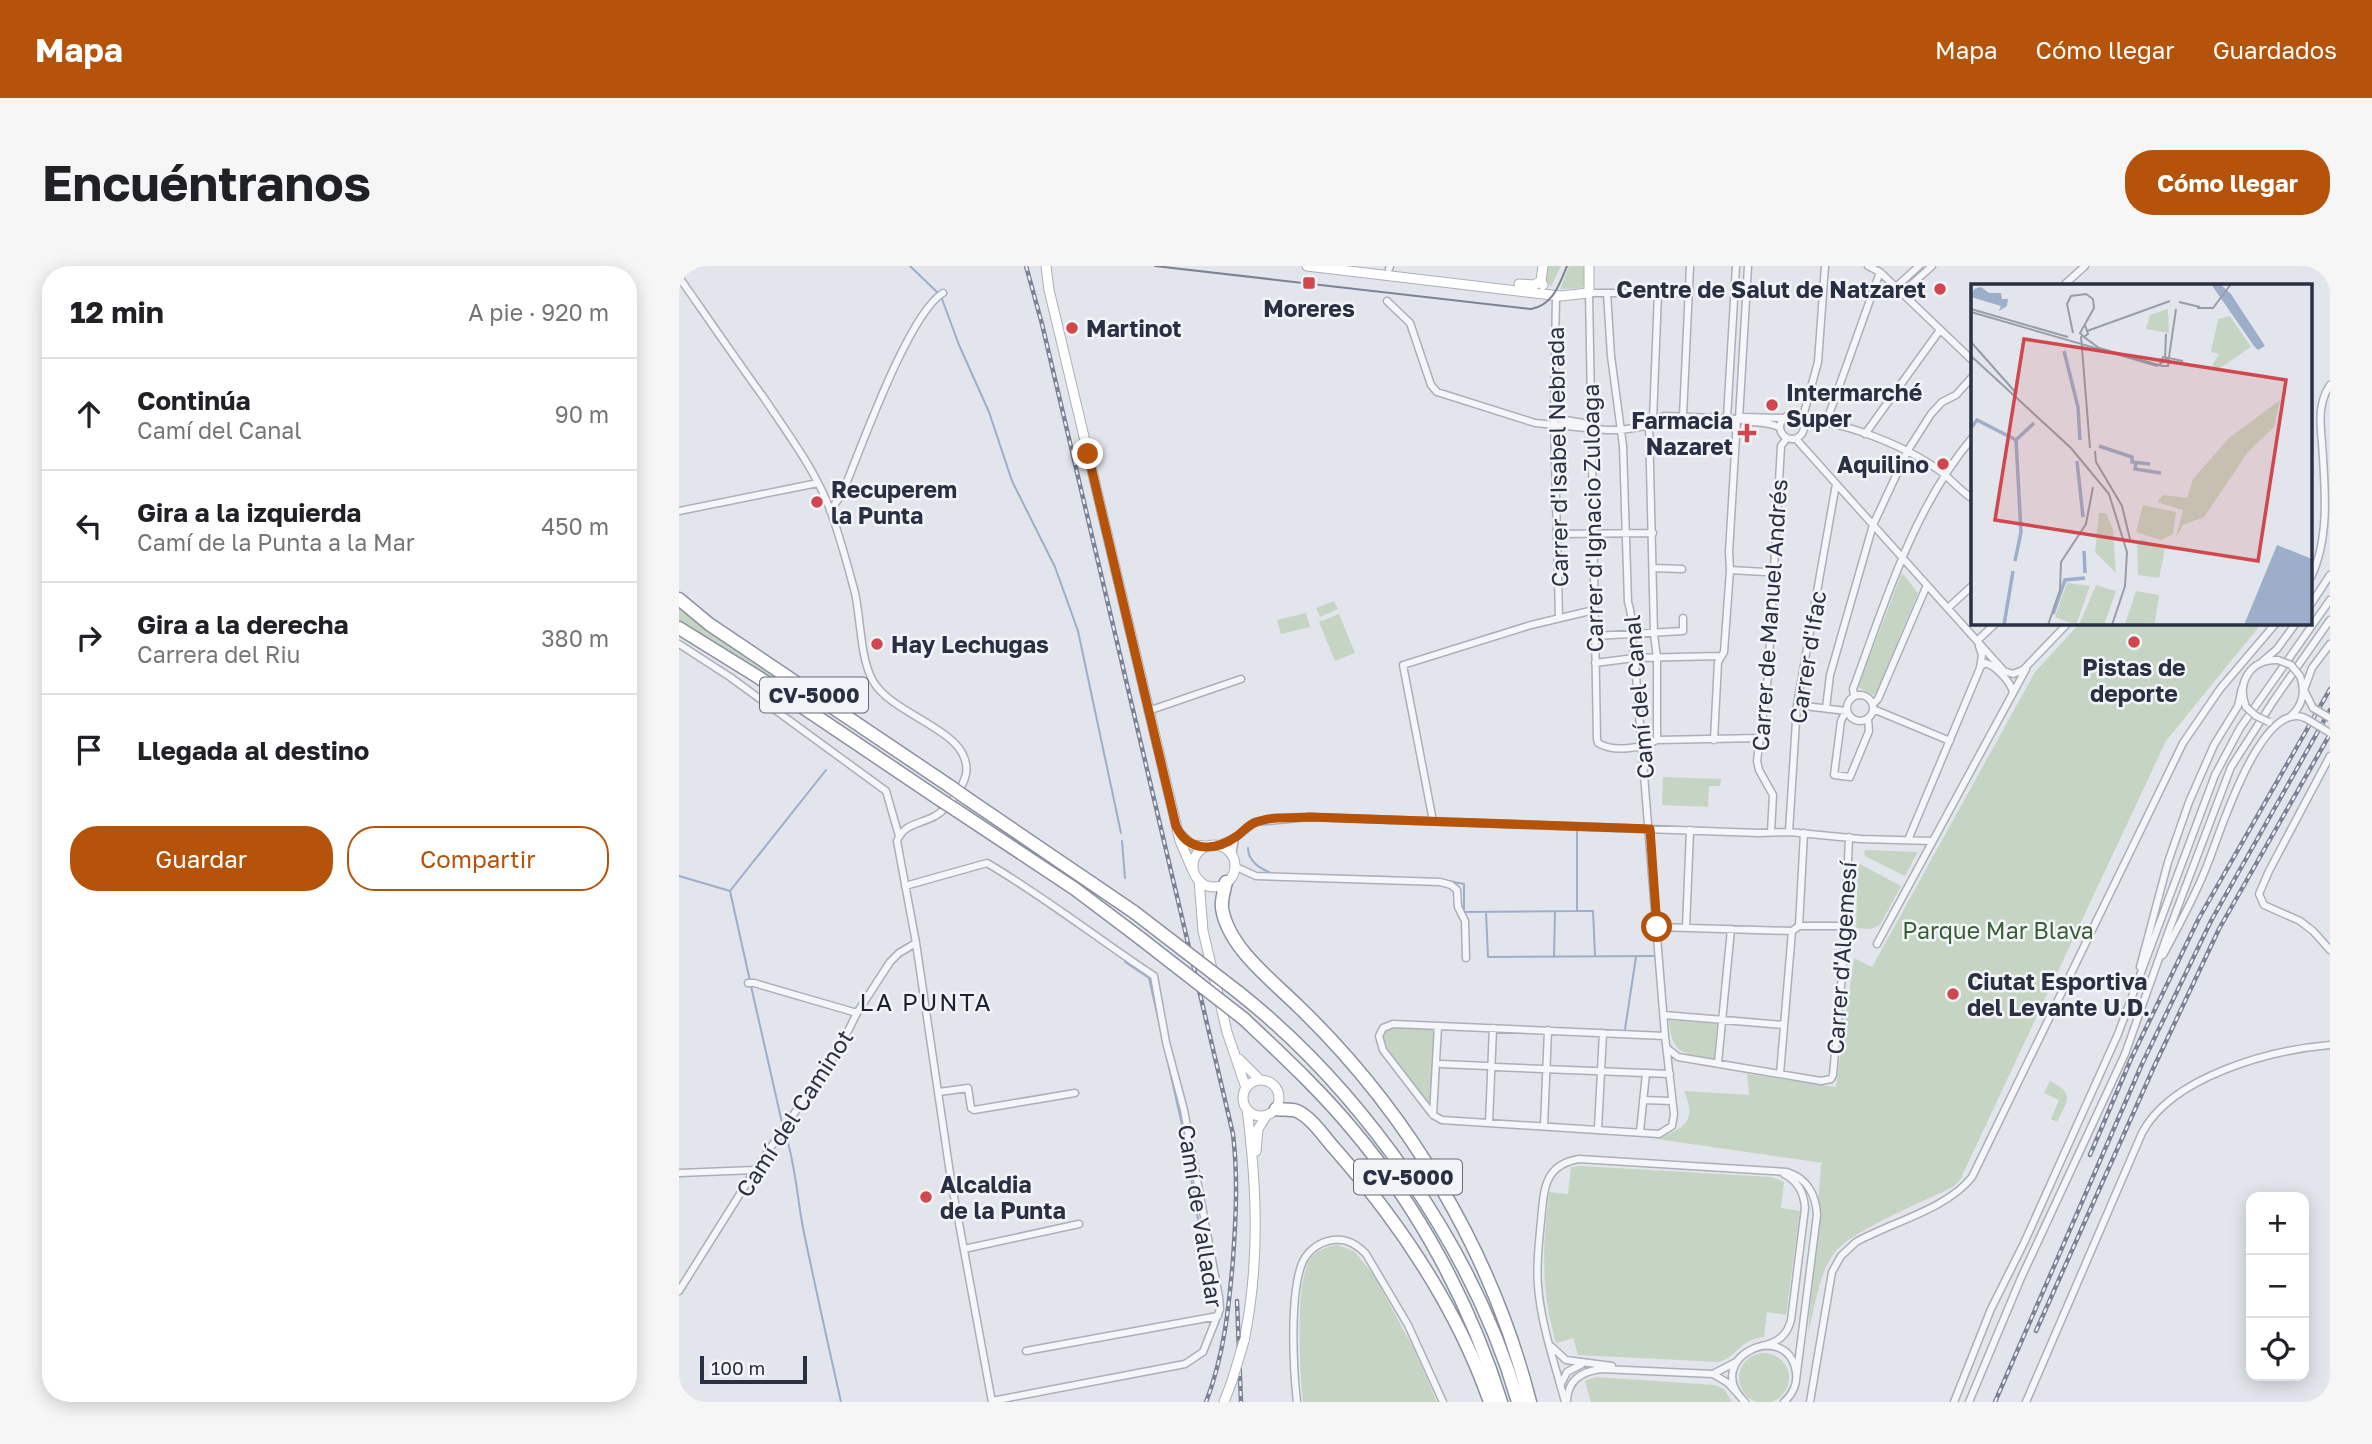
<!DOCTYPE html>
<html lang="es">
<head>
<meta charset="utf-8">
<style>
  body { margin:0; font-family:"Golos Text",sans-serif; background:#f6f6f6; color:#202124 }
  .controls { position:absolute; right:21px; bottom:21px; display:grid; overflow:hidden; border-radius:14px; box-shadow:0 4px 18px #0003 }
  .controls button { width:63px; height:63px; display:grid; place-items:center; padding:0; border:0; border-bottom:2px solid #e0e0e0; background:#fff; color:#202124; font:35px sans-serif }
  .scale { position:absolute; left:21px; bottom:18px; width:107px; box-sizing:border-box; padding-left:7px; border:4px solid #2a3043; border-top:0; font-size:19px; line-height:24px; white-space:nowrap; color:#2a3043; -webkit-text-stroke:5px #f2f4f8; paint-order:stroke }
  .stop { position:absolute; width:21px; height:21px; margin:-16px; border:5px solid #b45309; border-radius:50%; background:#fff }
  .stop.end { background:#b45309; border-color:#fff; box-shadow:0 2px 7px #0008 }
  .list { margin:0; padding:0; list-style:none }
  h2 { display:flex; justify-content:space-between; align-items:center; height:91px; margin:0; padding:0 28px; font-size:30px }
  h2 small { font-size:23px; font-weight:400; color:#757577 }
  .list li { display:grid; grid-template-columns:46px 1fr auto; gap:21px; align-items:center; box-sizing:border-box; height:112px; padding:0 28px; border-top:2px solid #e0e0e0 }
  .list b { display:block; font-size:26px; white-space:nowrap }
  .list p { margin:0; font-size:23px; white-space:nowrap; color:#757577 }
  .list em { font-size:23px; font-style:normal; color:#757577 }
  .actions { display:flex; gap:14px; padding:21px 28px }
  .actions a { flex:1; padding:16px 0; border:2px solid #b45309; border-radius:28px; text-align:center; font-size:24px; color:#b45309 }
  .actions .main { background:#b45309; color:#fff }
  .icon { flex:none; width:38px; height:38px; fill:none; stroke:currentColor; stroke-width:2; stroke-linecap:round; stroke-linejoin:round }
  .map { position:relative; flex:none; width:1651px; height:1136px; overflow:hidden; border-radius:28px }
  header { display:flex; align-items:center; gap:42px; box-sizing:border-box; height:98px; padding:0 35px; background:#b45309; color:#fff }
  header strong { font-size:33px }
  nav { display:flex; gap:38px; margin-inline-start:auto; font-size:24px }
  .intro { display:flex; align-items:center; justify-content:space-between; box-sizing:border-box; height:168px; padding:0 42px }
  h1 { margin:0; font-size:49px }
  .button { padding:18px 32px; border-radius:28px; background:#b45309; color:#fff; font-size:24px; font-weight:700 }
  main { display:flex; gap:42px; padding:0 42px }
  aside { flex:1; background:#fff; border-radius:28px; box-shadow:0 4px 18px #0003 }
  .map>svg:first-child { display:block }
  .green { fill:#c6d5c3 }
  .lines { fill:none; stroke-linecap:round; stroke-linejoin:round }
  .stream { stroke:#9daecb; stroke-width:2 }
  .street-casing { stroke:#abafb9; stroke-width:9 }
  .secondary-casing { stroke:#abafb9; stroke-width:11 }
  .highway-casing { stroke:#8a90a2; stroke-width:15 }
  .street { stroke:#f5f6f9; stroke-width:6 }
  .secondary { stroke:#fff; stroke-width:9 }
  .highway { stroke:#fff; stroke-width:12 }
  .tram { stroke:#7c8295; stroke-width:2 }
  .rail-casing { stroke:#7c8295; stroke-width:4.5 }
  .rail { stroke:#f2f4f8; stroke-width:2; stroke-dasharray:5; stroke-linecap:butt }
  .street-bridge-casing { stroke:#abafb9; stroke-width:9; stroke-linecap:butt }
  .secondary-bridge-casing { stroke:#abafb9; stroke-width:11; stroke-linecap:butt }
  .highway-bridge-casing { stroke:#8a90a2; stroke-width:15; stroke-linecap:butt }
  .street-bridge { stroke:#f5f6f9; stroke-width:6 }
  .secondary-bridge { stroke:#fff; stroke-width:9 }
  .highway-bridge { stroke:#fff; stroke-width:12 }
  .route { stroke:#b45309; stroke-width:9 }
  .poi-dot { fill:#d0474d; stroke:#f2f4f8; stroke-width:2.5 }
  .labels { text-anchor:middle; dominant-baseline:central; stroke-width:5; stroke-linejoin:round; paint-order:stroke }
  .shield { fill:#f2f4f8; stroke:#666b79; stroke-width:2 }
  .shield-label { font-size:21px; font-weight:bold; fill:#2a3043 }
  .poi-label { font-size:23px; font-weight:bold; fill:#2a3043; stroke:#f2f4f8; text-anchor:start }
  .street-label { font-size:23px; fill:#2a3043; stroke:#f2f4f8 }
  .park-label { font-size:23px; fill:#3a5f37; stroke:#f2f4f8 }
  .neighbourhood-label { font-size:24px; letter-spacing:2px; fill:#1c2234; stroke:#f2f4f8 }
  .inset-river { fill:none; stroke:#9daecb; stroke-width:3.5 }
  .inset-road { fill:none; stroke:#989da8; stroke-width:2 }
  .view { fill:#d0474d; fill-opacity:0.15; stroke:#d0474d; stroke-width:3.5 }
  .inset-edge { fill:none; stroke:#2a3043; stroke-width:3.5 }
</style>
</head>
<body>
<header>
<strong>Mapa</strong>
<nav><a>Mapa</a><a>Cómo llegar</a><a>Guardados</a></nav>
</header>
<div class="intro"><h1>Encuéntranos</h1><a class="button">Cómo llegar</a></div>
<main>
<aside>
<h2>12 min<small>A pie · 920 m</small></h2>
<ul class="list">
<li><svg class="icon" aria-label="ahead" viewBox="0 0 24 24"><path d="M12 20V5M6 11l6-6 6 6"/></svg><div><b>Continúa</b><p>Camí del Canal</p></div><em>90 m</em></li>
<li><svg class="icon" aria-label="left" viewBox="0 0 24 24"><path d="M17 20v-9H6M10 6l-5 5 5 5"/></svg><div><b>Gira a la izquierda</b><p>Camí de la Punta a la Mar</p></div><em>450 m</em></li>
<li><svg class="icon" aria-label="right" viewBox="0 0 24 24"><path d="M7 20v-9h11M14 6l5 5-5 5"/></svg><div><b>Gira a la derecha</b><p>Carrera del Riu</p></div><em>380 m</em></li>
<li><svg class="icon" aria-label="arrive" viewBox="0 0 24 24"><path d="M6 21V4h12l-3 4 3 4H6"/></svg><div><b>Llegada al destino</b></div></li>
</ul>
<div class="actions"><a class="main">Guardar</a><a>Compartir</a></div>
</aside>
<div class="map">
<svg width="1651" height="1136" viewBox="0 0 1651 1136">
  <rect width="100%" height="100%" fill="#e2e5eb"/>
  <path class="green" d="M868,0H882L872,21L867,15Z
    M890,0H908L907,18L903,22L881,23Z
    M1224,308L1239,327L1197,428L1194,429L1179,421L1222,309Z
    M655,335L659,343L641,351L637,342Z
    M0,341L39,371L133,435L134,438L130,440L0,354Z
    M627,347L631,361L602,368L598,354Z
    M660,348L676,387L656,395L640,356Z
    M1401,357H1583L1487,475L1281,914L1274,921C1246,935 1174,964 1156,986C1139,1008 1136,1042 1129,1068L1142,899L1144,897L977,873C1004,863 1019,856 1005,825L1070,829L1068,808L1157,821L1175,692L1193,701L1356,406Z
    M984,511L1042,513L1041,520H1030L1029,541L983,539Z
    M1187,584L1239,586L1226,610L1186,590L1185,585Z
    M1179,597L1222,620L1201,659L1192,663L1177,662Z
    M990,754L1038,758L1035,793C1004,787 993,790 990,754Z
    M714,760L755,764L752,838H748L703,779V768Z
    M1371,815C1396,828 1389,833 1378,856L1372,853L1380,834L1365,827Z
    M902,900L1093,911L1105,916L1102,942L1121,945L1107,1049L1088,1046L1085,1071C1061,1073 1058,1091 1040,1096L899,1089L894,1072L877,1077C861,1023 864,980 870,926L889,928L892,901Z
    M658,979L675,985L694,1008L735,1083L758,1136H624C621,1105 616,1021 630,995C636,985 647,981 658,979Z
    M1060 1112a25 25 0 1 1 50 0a25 25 0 1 1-50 0Z
    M916,1111L1036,1119L1045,1123L1053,1136H912L906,1115Z"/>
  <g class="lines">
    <path class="stream" d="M231,0L259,27
      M263,33L280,79L310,146L333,215L376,301L399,365L442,567
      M898,564V645H914L916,690
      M443,575L446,612
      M569,582C569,596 582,603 594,608
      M0,610L51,625L147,504
      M659,610L717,611
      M764,614L785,618V646L898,645
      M51,625L71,715
      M807,647L809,691L975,690
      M875,690L876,646
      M446,696L470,712L503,859L519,953L536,1032
      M72,720L104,861
      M946,763L957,691
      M106,867C116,895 118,931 124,962C136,1020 149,1078 162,1136"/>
    <defs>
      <path id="street" d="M1189,0L1201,6L1294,95
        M710,3L711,0
        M0,11C28,51 56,92 85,132C109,168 137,205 152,246C161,272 169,300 176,327C182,354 181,392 194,415C214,451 294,464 287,508C284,522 269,543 256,550C242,558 225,557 218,575L237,677L272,914L313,1136
        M1385,19L1406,0
        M1217,21L1240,0
        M928,27L932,90L944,180L949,336C956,355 951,377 956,397L986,770L995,848L993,860L980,868L763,854L754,849L704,784L700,770L704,762L714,758L986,770
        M1010,27H910L918,473L919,477C935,487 962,482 978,474L1081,472
        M1223,27L1253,0
        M877,29L875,152L880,352
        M708,35L731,57L752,119L758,126L856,157L928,164H942L967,160L985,150L1060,153C1073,159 1089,154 1101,162
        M1101 161a12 12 0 1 1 24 0a12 12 0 1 1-24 0Z
        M1004,150L1011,0
        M875,152L904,157L909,160
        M1048,152L1057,0
        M1060,153L1069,0
        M1060,153L1064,151L1105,152
        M974,154L979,27
        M1123,154L1139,96L1146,0
        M1124,155C1163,153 1230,182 1261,205C1273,214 1280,224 1294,233
        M1147,157L1201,6
        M970,158L975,368L978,392V474
        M1186,168L1261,64
        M1117,173L1325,405L1334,408L1344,404L1389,357
        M0,245L139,217
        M151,245L163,228C181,185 229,48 264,27
        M879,268L974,267
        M974,302L1003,303
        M1051,304L1086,306L1094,304
        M1632,311C1651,272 1646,221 1643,177C1641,156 1639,137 1651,119
        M1632,338L1651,309
        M1269,342L1294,319
        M916,370L1004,365V352
        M1301,372L1317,357
        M0,378L51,411L207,525L220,570
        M1584,395L1598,383L1617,357
        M916,397L955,392L1041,390
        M1301,401L1306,397C1316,399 1331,415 1334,426
        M1175,429L1174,423C1206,337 1234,242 1294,171
        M1168 442a13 13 0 1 1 26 0a13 13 0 1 1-26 0Z
        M1194,438L1199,433L1248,319
        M1118,439L1167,445L1162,455L1155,509L1171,511L1190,465L1189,453
        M1567,441C1557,416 1572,393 1599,394
        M1147,442L1151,409L1194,259L1229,184L1252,148L1263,136L1277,129L1294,110
        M1634,442L1625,424L1633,402L1651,378
        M1194,443L1271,475
        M469,445L562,413
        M1612,450C1624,439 1627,426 1621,410
        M1035,474L1039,396L1045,386L1051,304L1050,286L1058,153
        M1651,490L1590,605L1580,628L1585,639L1621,655L1634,665L1651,684
        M754,555L724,399L852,359L915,344
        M1092,566L1094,529L1080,504L1078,495L1089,410L1102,180L1108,172
        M1110,566L1118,439L1157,218
        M1229,574L1301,402L1303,389L1300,380
        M539,579L556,572L576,556L631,551L1080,567L1110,566L1182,573L1253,575
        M553,590L556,572
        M555,600L577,610L761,616L772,619L778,624L779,641L786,655L787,692
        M226,620L308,597C366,631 419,673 475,710L487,776L505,844L540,1031L541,1043L524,1086L506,1098L313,1135
        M1120,660L1125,567
        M978,661L1113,665L1120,660H1166
        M1007,662L1011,564
        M1198,678L1347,403
        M1484,689C1500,659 1517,629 1529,597C1540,570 1583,428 1628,453
        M1461,701L1489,596L1510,536L1535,479L1559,440L1563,422
        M69,717H75L178,747
        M985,749L1105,759
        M989,783L999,791L1011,793L1142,815L1152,813L1154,809L1165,686L1170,571
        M1039,797L1052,663
        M762,798L808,800
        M816,801L991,808
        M1101,808L1113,665
        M260,826L289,822L292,842L295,844L396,827
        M964,834L993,835
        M754,849L759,760
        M810,857L814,762
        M865,860L869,764
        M919,863L924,767
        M961,866L967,807
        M0,907L76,904
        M285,983L400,958
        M0,1025L76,904L160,783L178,747L211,696L220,687L237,677
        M1082,1080C1098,1077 1108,1070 1112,1054L1126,942C1125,927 1119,915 1105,908
        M873,1081L887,1094L933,1100
        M347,1085L539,1050
        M1034,1108L1057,1096
        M882,1118L888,1106L903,1098
        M888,1134C889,1113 904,1105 923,1103L1034,1108L1049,1117L1058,1127
        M618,1136C614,1101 611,1033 622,1000C627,986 639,976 654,974C668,972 678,978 687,988L729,1059L764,1136
        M886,1136C876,1098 862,1059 859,1020C857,998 860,976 862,955C865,925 864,899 900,893L1108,906C1128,912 1137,929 1138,949L1117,1114
        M1066,1136C1021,1093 1108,1051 1117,1106C1119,1118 1113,1129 1105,1136
        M1131,1136L1153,1006L1162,990L1177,976C1213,956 1268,943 1293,911L1504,477L1541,423L1597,357
        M1275,1136L1312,1043L1345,977L1439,768L1536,509L1561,462L1651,334
        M1290,1136L1342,1012L1446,788L1489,667L1552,501L1595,434L1651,354
        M1347,1136L1463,867C1493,810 1592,784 1651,779"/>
      <path id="secondary" d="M367,0L370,24L383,78L501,575L514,605
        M628,0L881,30L910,27V0
        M864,0L862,15L864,19
        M840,18L855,19L862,15
        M501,568L513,579L527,580
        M514 600a21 21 0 1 1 42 0a21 21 0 1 1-42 0Z
        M520,614L524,665L548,766L567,822
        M560,793L581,814
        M564 832a18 18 0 1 1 36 0a18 18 0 1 1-36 0Z
        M577,885L579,863L587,850
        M565,1075C581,997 578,922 568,843
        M545,1136L553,1115"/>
      <path id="highway" d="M0,333L30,358L272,521
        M0,362L79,411L263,535
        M286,531L455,646
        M277,544L396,623L461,672
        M547,616C545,625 542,634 543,642C549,682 594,715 620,741C731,848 813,987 851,1136
        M559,726C684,825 795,983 839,1136
        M565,753C603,789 641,824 674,864C740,942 792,1039 822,1136
        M597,843C603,844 612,843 618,845C633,852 645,871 656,883C721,957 778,1042 811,1136"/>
    </defs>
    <use href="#street" class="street-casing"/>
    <use href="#secondary" class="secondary-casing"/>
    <use href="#highway" class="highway-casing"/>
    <use href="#street" class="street"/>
    <use href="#secondary" class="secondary"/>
    <use href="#highway" class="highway"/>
    <path class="tram" d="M476,0L852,43C874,39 880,19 888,0"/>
    <defs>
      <path id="rail" d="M347,0L363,58L554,868C559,910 557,951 554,993C550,1041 545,1090 527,1136
        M1411,889L1452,793L1520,652L1651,423
        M558,1035L562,1136
        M1357,1065L1474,803L1540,663L1651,468
        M1316,1136L1463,798L1532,655L1651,444"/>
    </defs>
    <use href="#rail" class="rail-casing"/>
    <use href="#rail" class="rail"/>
    <defs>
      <path id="street-bridge" d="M1599,394L1612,399L1621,410
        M1567,441L1577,450L1590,456
        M1634,442L1651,452
        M1628,453L1651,467"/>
      <path id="secondary-bridge" d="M553,1115L565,1075"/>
      <path id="highway-bridge" d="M272,521L286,531
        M263,535L277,544
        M455,646L559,726
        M461,672L565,753"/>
    </defs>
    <use href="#street-bridge" class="street-bridge-casing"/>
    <use href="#secondary-bridge" class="secondary-bridge-casing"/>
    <use href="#highway-bridge" class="highway-bridge-casing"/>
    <use href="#street-bridge" class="street-bridge"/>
    <use href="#secondary-bridge" class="secondary-bridge"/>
    <use href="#highway-bridge" class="highway-bridge"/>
  </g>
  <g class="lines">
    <path class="route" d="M409,188L497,560C509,586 536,586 558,570C564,566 568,560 575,557C591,550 614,552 631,551L971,563L978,661"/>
  </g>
  <g class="poi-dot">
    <rect x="623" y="10" width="14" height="14" rx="3.5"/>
    <circle cx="1261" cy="23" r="7"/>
    <circle cx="393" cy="62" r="7"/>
    <circle cx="1093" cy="139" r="7"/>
    <path d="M1064.5 156.5h7v7h7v7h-7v7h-7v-7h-7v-7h7z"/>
    <circle cx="1264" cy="198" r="7"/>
    <circle cx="138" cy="236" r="7"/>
    <circle cx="1455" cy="376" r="7"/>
    <circle cx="198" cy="378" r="7"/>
    <circle cx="1274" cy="728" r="7"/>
    <circle cx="247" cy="931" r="7"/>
  </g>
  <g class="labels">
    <g class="shield">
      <rect x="81" y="411.5" width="108" height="35" rx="5"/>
      <rect x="675" y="893.5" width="108" height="35" rx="5"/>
    </g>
    <g class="shield-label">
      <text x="135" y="429">CV-5000</text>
      <text x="729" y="911">CV-5000</text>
    </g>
    <g class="poi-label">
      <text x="1247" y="23" text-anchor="end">Centre de Salut de Natzaret</text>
      <text x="630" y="42" text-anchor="middle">Moreres</text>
      <text x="407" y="62">Martinot</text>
      <text x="1107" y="126">Intermarché<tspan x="1107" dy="26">Super</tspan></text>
      <text x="1054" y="154" text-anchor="end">Farmacia<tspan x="1054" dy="26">Nazaret</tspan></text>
      <text x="1250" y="198" text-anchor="end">Aquilino</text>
      <text x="152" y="223">Recuperem<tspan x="152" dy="26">la Punta</tspan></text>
      <text x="212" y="378">Hay Lechugas</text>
      <text x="1455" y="401" text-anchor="middle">Pistas de<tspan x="1455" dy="26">deporte</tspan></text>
      <text x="1288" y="715">Ciutat Esportiva<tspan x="1288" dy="26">del Levante U.D.</tspan></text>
      <text x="261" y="918">Alcaldia<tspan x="261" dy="26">de la Punta</tspan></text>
    </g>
    <g class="street-label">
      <text transform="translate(878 191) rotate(-91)">Carrer d'Isabel Nebrada</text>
      <text transform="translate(913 252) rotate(-91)">Carrer d'Ignacio Zuloaga</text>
      <text transform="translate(1090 349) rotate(-86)">Carrer de Manuel Andrés</text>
      <text transform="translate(1128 391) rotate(-81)">Carrer d'Ifac</text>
      <text transform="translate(959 431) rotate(-95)">Camí del Canal</text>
      <text transform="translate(1162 692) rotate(-86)">Carrer d'Algemesí</text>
      <text transform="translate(115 847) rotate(-57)">Camí del Caminot</text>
      <text transform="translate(522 950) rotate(81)">Camí de Valladar</text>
    </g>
    <g class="park-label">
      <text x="1319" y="664">Parque Mar Blava</text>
    </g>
    <g class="neighbourhood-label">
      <text x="247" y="735">LA PUNTA</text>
    </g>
  </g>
  <g transform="translate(1292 18)">
    <rect width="341" height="341" fill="#e2e5eb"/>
    <path d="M197,25L198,49L175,45L179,31ZM259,32L280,63L246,86L241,82L248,70L240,68L247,35ZM309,116L303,143L277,168L233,233L212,241L205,253L212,226L186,218L192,211L216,214L222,195L258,154ZM172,221L205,228L202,250L190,256L165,248ZM128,229H135L142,246L145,289L124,268ZM170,255L194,265L188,294L167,291L166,259ZM96,299L119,302L105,341L84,333ZM125,301L145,307L133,341H108ZM165,307L188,311L184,339L154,340Z" fill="#c6d5c3"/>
    <path d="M240,0H249L260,10L294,62L287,66L283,62ZM10,3L18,9H30L31,15H37L36,22L28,27L30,22L0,13L3,5ZM306,261L341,275V341H273Z" fill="#9daecb"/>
    <path class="inset-river" d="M93,67L107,123L109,156M0,144L6,136L45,156L63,139M128,162L161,173V178L179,180M106,177L112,233M165,178L164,185L190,189M113,267L114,289M44,277L50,248L45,156M82,330L94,296L114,294M33,341L42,287"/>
    <path class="inset-road" d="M208,18L229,23M226,24H242L260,0M0,25L97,53M0,28L186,82L198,74L212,77M116,47L199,17M102,49L96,20L100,12L115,10L122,15L123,24L109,49L113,53L117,50L114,41M110,52L119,164M113,53L128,64L191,82H197L198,74L192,73L189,79M0,58L46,110M0,72L100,164L138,210L156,268L154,302L141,341M198,73L205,25M194,75L195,50M124,167L125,178L151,222L159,255M77,341L89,306L90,278L115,240L122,203"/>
    <path class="view" d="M53,55L315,96L287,277L24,236Z"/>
    <rect width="341" height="341" class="inset-edge"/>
  </g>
</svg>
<div class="controls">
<button>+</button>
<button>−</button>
<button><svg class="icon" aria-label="locate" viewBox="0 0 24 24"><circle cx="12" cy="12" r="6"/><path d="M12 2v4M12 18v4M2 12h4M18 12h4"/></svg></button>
</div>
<div class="scale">100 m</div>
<div class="stop" style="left:978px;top:661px"></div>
<div class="stop end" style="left:409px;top:188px"></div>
</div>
</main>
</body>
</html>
